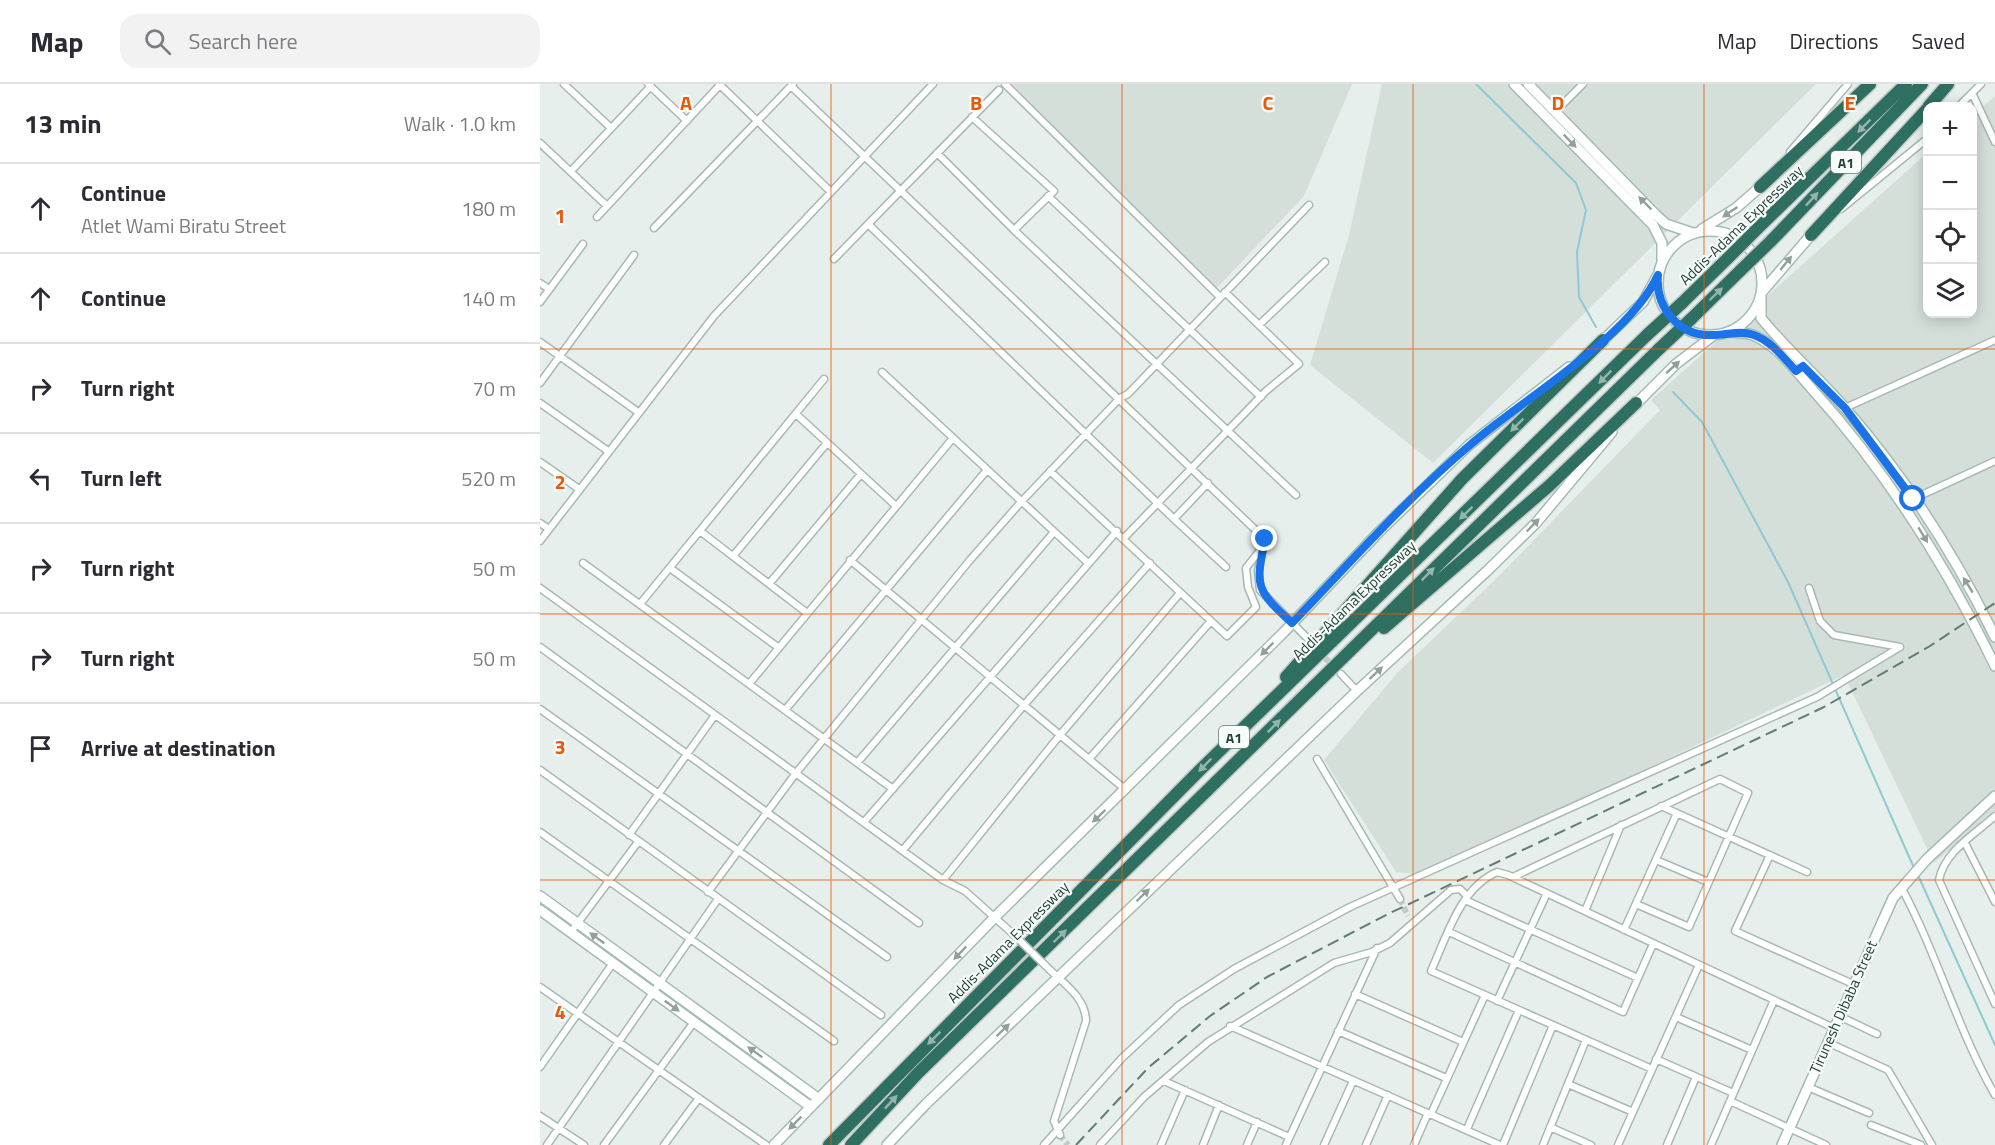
<!DOCTYPE html>
<html lang="en">
<head>
<meta charset="utf-8">
<style>
  body { margin:0; font-family:"Titillium Web",sans-serif; background:#f2f2f3; color:#2b2b33 }
  .controls { position:absolute; right:18px; top:18px; display:grid; overflow:hidden; border-radius:12px; box-shadow:0 3px 15px #0003 }
  .controls button { width:54px; height:54px; display:grid; place-items:center; padding:0; border:0; border-bottom:2px solid #e1e1e2; background:#fff; color:#2b2b33; font:30px sans-serif }
  .stop { position:absolute; width:18px; height:18px; margin:-14px; border:4px solid #1a73e8; border-radius:50%; background:#fff }
  .stop.end { background:#1a73e8; border-color:#fff; box-shadow:0 2px 6px #0008 }
  .list { margin:0; padding:0; list-style:none }
  h2 { display:flex; justify-content:space-between; align-items:center; height:78px; margin:0; padding:0 24px; font-size:26px }
  h2 small { font-size:20px; font-weight:400; color:#7c7c81 }
  .list li { display:grid; grid-template-columns:39px 1fr auto; gap:18px; align-items:center; box-sizing:border-box; height:90px; padding:0 24px; border-top:2px solid #e1e1e2 }
  .list b { display:block; font-size:22px; white-space:nowrap }
  .list p { margin:0; font-size:20px; white-space:nowrap; color:#7c7c81 }
  .list em { font-size:20px; font-style:normal; color:#7c7c81 }
  .icon { flex:none; width:33px; height:33px; fill:none; stroke:currentColor; stroke-width:2; stroke-linecap:round; stroke-linejoin:round }
  .map { position:relative; flex:none; width:1455px; height:1061px; overflow:hidden }
  header { display:flex; align-items:center; gap:36px; box-sizing:border-box; height:84px; padding:0 30px; background:#fff; border-bottom:2px solid #e1e1e2 }
  header strong { font-size:28px }
  nav { display:flex; gap:33px; margin-inline-start:auto; font-size:21px }
  .search { width:420px; height:54px; background:#f2f2f3; display:flex; align-items:center; gap:15px; box-sizing:border-box; padding:0 21px; border-radius:18px; color:#7c7c81; font-size:22px }
  main { display:flex }
  aside { flex:1; background:#fff }
  .map>svg:first-child { display:block }
  .built { fill:#d4dfda }
  .lines { fill:none; stroke-linecap:round; stroke-linejoin:round }
  .stream { stroke:#8ec9d4; stroke-width:2 }
  .street-tunnel { stroke:#bfccc8; stroke-width:6; stroke-dasharray:6 3; stroke-linecap:butt }
  .street-casing { stroke:#a8b8b2; stroke-width:9 }
  .secondary-casing { stroke:#a4bbb3; stroke-width:12 }
  .highway-casing { stroke:#c2cac8; stroke-width:15 }
  .street { stroke:#fff; stroke-width:6 }
  .secondary { stroke:#fff; stroke-width:9 }
  .highway { stroke:#2f6f62; stroke-width:12 }
  .rail { stroke:#5f7d75; stroke-width:2; stroke-dasharray:12 6; stroke-linecap:butt }
  .street-bridge-casing { stroke:#a8b8b2; stroke-width:9; stroke-linecap:butt }
  .highway-bridge-casing { stroke:#c2cac8; stroke-width:15; stroke-linecap:butt }
  .street-bridge { stroke:#fff; stroke-width:6 }
  .highway-bridge { stroke:#2f6f62; stroke-width:12 }
  .oneway { fill:#93b5ae }
  .oneway2 { fill:#92a09c }
  .route { stroke:#1a73e8; stroke-width:8 }
  .grid { fill:none; stroke:#e8590c; stroke-width:1.5; stroke-opacity:0.55 }
  .labels { text-anchor:middle; dominant-baseline:central; stroke-width:4.5; stroke-linejoin:round; paint-order:stroke }
  .shield { fill:#f7fbf9; stroke:#637a73; stroke-width:1.5 }
  .shield-label { font-size:14px; font-weight:bold; fill:#24423a }
  .street-label { font-size:15px; fill:#24423a; stroke:#f7fbf9 }
  .grid-label { font-size:20px; text-anchor:middle; font-weight:bold; fill:#e8590c; stroke:#f7fbf9; stroke-width:4.5; stroke-linejoin:round; paint-order:stroke }
</style>
</head>
<body>
<header>
<strong>Map</strong>
<div class="search"><svg class="icon" aria-label="search" viewBox="0 0 24 24"><circle cx="10" cy="10" r="6"/><path d="M15 15l6 6"/></svg>Search here</div>
<nav><a>Map</a><a>Directions</a><a>Saved</a></nav>
</header>
<main>
<aside>
<h2>13 min<small>Walk · 1.0 km</small></h2>
<ul class="list">
<li><svg class="icon" aria-label="ahead" viewBox="0 0 24 24"><path d="M12 20V5M6 11l6-6 6 6"/></svg><div><b>Continue</b><p>Atlet Wami Biratu Street</p></div><em>180 m</em></li>
<li><svg class="icon" aria-label="ahead" viewBox="0 0 24 24"><path d="M12 20V5M6 11l6-6 6 6"/></svg><div><b>Continue</b></div><em>140 m</em></li>
<li><svg class="icon" aria-label="right" viewBox="0 0 24 24"><path d="M7 20v-9h11M14 6l5 5-5 5"/></svg><div><b>Turn right</b></div><em>70 m</em></li>
<li><svg class="icon" aria-label="left" viewBox="0 0 24 24"><path d="M17 20v-9H6M10 6l-5 5 5 5"/></svg><div><b>Turn left</b></div><em>520 m</em></li>
<li><svg class="icon" aria-label="right" viewBox="0 0 24 24"><path d="M7 20v-9h11M14 6l5 5-5 5"/></svg><div><b>Turn right</b></div><em>50 m</em></li>
<li><svg class="icon" aria-label="right" viewBox="0 0 24 24"><path d="M7 20v-9h11M14 6l5 5-5 5"/></svg><div><b>Turn right</b></div><em>50 m</em></li>
<li><svg class="icon" aria-label="arrive" viewBox="0 0 24 24"><path d="M6 21V4h12l-3 4 3 4H6"/></svg><div><b>Arrive at destination</b></div></li>
</ul>
</aside>
<div class="map">
<svg width="1455" height="1061" viewBox="0 0 1455 1061">
  <rect width="100%" height="100%" fill="#e6efeb"/>
  <path class="built" d="M472,0H812L764,112L676,205Z
    M842,0H1276L893,379L770,281L809,151Z
    M1455,12V727L1394,779L1304,591L899,783L874,790L856,788L784,676L858,588L957,494L1120,326L1111,316L1387,69L1388,230H1432L1433,31Z"/>
  <g class="lines">
    <path class="stream" d="M936,0L1036,99L1046,126L1037,168L1039,213L1056,243
      M1133,308L1162,338L1248,498L1374,784
      M1377,789L1455,961"/>
    <path class="street-tunnel" d="M779,568L795,584
      M860,815L868,832
      M520,1051L528,1061"/>
    <defs>
      <path id="street" d="M24,0L71,44
        M108,0L147,37
        M179,0L291,108
        M465,0L680,213
        M251,2L725,455L718,487L720,506L769,556
        M1432,9L1455,58
        M1419,22L1441,0
        M1015,28L1043,0
        M432,33L514,107L474,146
        M0,59L67,122
        M1250,68L1308,0
        M397,69L474,146L756,411
        M31,87L111,2
        M508,112L721,313
        M1301,125L1388,54
        M57,133L180,1
        M328,140L634,435
        M114,144L253,0
        M294,175L459,6
        M0,199L9,205
        M0,218L43,160
        M719,241L785,178
        M0,258L98,328
        M342,288L548,479
        M0,299L94,171
        M0,319L68,367
        M1305,324L1455,256
        M256,330L356,422
        M0,378L39,405
        M510,387L671,537
        M668,399L634,435L686,483
        M1373,415L1455,377
        M0,439L9,445
        M160,447L267,529
        M584,454L726,307L759,280L685,208
        M0,457L174,232L393,0
        M193,472L287,359
        M310,476L586,706
        M43,479L353,705
        M130,484L239,564
        M229,500L321,390
        M0,504L403,796L425,807L472,849
        M1269,504L1280,537L1294,551L1360,563
        M100,520L284,295
        M0,563L379,839
        M801,590L817,607
        M209,600L413,354
        M0,625L347,873
        M245,626L447,386
        M549,675L671,537L687,552L716,523L708,503L706,484L721,465
        M777,675L860,815
        M317,679L514,448
        M0,686L341,931
        M1121,722L1267,788
        M1455,732C1435,750 1404,768 1399,796L1455,920
        M324,738L577,447
        M0,748L294,957
        M89,751L175,631
        M1425,759L1455,818
        M363,766L484,621L610,479
        M1230,771L1195,847L1313,900
        M1116,776L1168,798
        M973,793L1180,695L1208,709L1149,843L1096,820
        M403,796L520,651L640,509
        M1361,803C1398,871 1417,945 1455,1011
        M168,808L256,689L430,476L481,418L580,314L588,310L769,121
        M925,816L1098,894
        M1045,827L1081,741
        M1084,846L1137,729
        M31,848L98,758
        M909,848L1083,928L1113,860
        M510,886C525,900 546,915 546,937L514,1037L520,1051
        M0,903L226,1061
        M815,910L923,958
        M957,917L1007,809
        M1299,932L1337,950
        M1136,933L1212,966
        M690,942L960,1061
        M798,947L906,994
        M1287,958L1348,986L1392,1061
        M1116,975L1193,1009
        M0,983L73,879
        M1112,985L891,887C907,852 920,804 957,788L968,791L1294,944
        M624,997L749,1053
        M1028,1000L1093,1028
        M1268,1003L1329,1029
        M1190,1017L1286,1061
        M891,1030L945,911
        M0,1032L44,1061
        M1331,1041L1381,1061
        M1010,1043L1051,1061
        M927,1045L979,926
        M7,1061L178,815
        M64,1061L154,938
        M124,1061L159,1014
        M504,1061L582,974L639,921L694,885L810,823L1277,613L1360,563
        M560,1061L604,1013L668,958L794,879L832,868L850,859L911,806L920,805L927,812
        M621,1061L645,1006
        M663,1061L679,1021
        M707,1061L717,1038
        M746,1061L837,864
        M784,1061L813,997
        M826,1061L848,1011
        M874,1061L888,1029
        M963,1061L1013,941
        M1003,1061L1046,956
        M1078,1061L1159,881
        M1127,1061L1156,993
        M1171,1061L1234,916"/>
      <path id="secondary" d="M974,0L1113,141L1122,159V175
        M988,0L1116,131L1126,140L1153,149
        M1162,145L1196,124L1220,103
        M1118 199a52 52 0 1 1 104 0a52 52 0 1 1-104 0Z
        M1222,208L1271,151
        M1221,213V234C1247,266 1278,293 1305,324C1364,392 1416,473 1455,553
        M1188,248C1197,249 1208,248 1215,252C1238,262 1255,286 1272,305C1347,388 1406,481 1455,582
        M1059,260L1103,218L1118,191
        M1092,324L1136,280L1174,251
        M0,812L279,1015
        M0,826L271,1023
        M234,1061L456,832L744,548L840,447L929,361L1029,283
        M347,1061L386,1020L817,607L947,487L996,439L1072,348
        M1242,1061L1353,814L1387,775L1455,712"/>
      <path id="highway" d="M1389,22L1408,0
        M1220,103L1330,0
        M1217,145L1366,0
        M1271,151L1388,24
        M1231,157L1382,0
        M1142,219L1188,174
        M1151,235L1201,186
        M844,544L1010,401L1096,319
        M746,593L922,395L1063,256
        M289,1061L660,686L1107,251
        M311,1061L378,989L1119,265"/>
    </defs>
    <use href="#street" class="street-casing"/>
    <use href="#secondary" class="secondary-casing"/>
    <use href="#highway" class="highway-casing"/>
    <use href="#street" class="street"/>
    <use href="#secondary" class="secondary"/>
    <use href="#highway" class="highway"/>
    <path class="rail" d="M536,1061L608,984L670,932L727,893L848,830L1284,623L1390,562L1455,519"/>
    <defs>
      <path id="street-bridge" d="M472,849L510,886"/>
      <path id="highway-bridge" d="M1188,174L1217,145
        M1201,186L1231,157
        M1107,251L1142,219
        M1119,265L1151,235"/>
    </defs>
    <use href="#street-bridge" class="street-bridge-casing"/>
    <use href="#highway-bridge" class="highway-bridge-casing"/>
    <use href="#street-bridge" class="street-bridge"/>
    <use href="#highway-bridge" class="highway-bridge"/>
  </g>
  <defs><path id="oneway-solid" d="M-6-.8H1V-3.2L6.5 0L1 3.2V.8H-6Z" transform="scale(1.5)"/></defs>
  <g class="oneway">
    <use href="#oneway-solid" transform="translate(1324 42) rotate(135)"/>
    <use href="#oneway-solid" transform="translate(1272 115) rotate(-47)"/>
    <use href="#oneway-solid" transform="translate(1176 210) rotate(-44)"/>
    <use href="#oneway-solid" transform="translate(1065 293) rotate(135)"/>
    <use href="#oneway-solid" transform="translate(977 341) rotate(135)"/>
    <use href="#oneway-solid" transform="translate(926 429) rotate(136)"/>
    <use href="#oneway-solid" transform="translate(888 490) rotate(-45)"/>
    <use href="#oneway-solid" transform="translate(734 642) rotate(-45)"/>
    <use href="#oneway-solid" transform="translate(665 681) rotate(135)"/>
    <use href="#oneway-solid" transform="translate(520 852) rotate(-44)"/>
    <use href="#oneway-solid" transform="translate(394 954) rotate(135)"/>
    <use href="#oneway-solid" transform="translate(351 1018) rotate(-47)"/>
  </g>
  <g class="oneway2">
    <use href="#oneway-solid" transform="translate(1030 57) rotate(46)"/>
    <use href="#oneway-solid" transform="translate(1105 119) rotate(-135)"/>
    <use href="#oneway-solid" transform="translate(1190 128) rotate(146)"/>
    <use href="#oneway-solid" transform="translate(1246 179) rotate(-51)"/>
    <use href="#oneway-solid" transform="translate(1133 283) rotate(-42)"/>
    <use href="#oneway-solid" transform="translate(993 441) rotate(-46)"/>
    <use href="#oneway-solid" transform="translate(1383 451) rotate(59)"/>
    <use href="#oneway-solid" transform="translate(1428 501) rotate(-122)"/>
    <use href="#oneway-solid" transform="translate(727 565) rotate(135)"/>
    <use href="#oneway-solid" transform="translate(836 589) rotate(-43)"/>
    <use href="#oneway-solid" transform="translate(559 732) rotate(136)"/>
    <use href="#oneway-solid" transform="translate(603 811) rotate(-44)"/>
    <use href="#oneway-solid" transform="translate(57 854) rotate(-144)"/>
    <use href="#oneway-solid" transform="translate(420 869) rotate(134)"/>
    <use href="#oneway-solid" transform="translate(132 922) rotate(36)"/>
    <use href="#oneway-solid" transform="translate(463 946) rotate(-44)"/>
    <use href="#oneway-solid" transform="translate(215 968) rotate(-144)"/>
    <use href="#oneway-solid" transform="translate(255 1039) rotate(135)"/>
  </g>
  <g class="lines">
    <path class="route" d="M725,455C715,503 716,506 752,539C810,479 866,415 930,361C983,315 1090,253 1118,191C1115,223 1139,253 1173,251C1186,251 1201,246 1214,251C1231,257 1244,274 1256,287L1263,282L1305,324L1373,415"/>
  </g>
  <path class="grid" d="M291,0V1061M582,0V1061M873,0V1061M1164,0V1061M0,265H1455M0,530H1455M0,796H1455"/>
  <g class="labels">
    <g class="shield">
      <rect x="1291" y="67" width="30" height="22" rx="4.5"/>
      <rect x="679" y="642" width="30" height="22" rx="4.5"/>
    </g>
    <g class="shield-label">
      <text x="1306" y="78">A1</text>
      <text x="694" y="653">A1</text>
    </g>
    <g class="street-label">
      <text transform="translate(1201 141) rotate(-44)">Addis-Adama Expressway</text>
      <text transform="translate(814 516) rotate(-44)">Addis-Adama Expressway</text>
      <text transform="translate(468 858) rotate(-45)">Addis-Adama Expressway</text>
      <text transform="translate(1303 923) rotate(-66)">Tirunesh Dibaba Street</text>
    </g>
  </g>
  <g class="grid-label">
    <text x="146" y="26">A</text>
    <text x="436" y="26">B</text>
    <text x="728" y="26">C</text>
    <text x="1018" y="26">D</text>
    <text x="1310" y="26">E</text>
    <text x="20" y="139">1</text>
    <text x="20" y="405">2</text>
    <text x="20" y="670">3</text>
    <text x="20" y="935">4</text>
  </g>
</svg>
<div class="controls">
<button>+</button>
<button>−</button>
<button><svg class="icon" aria-label="locate" viewBox="0 0 24 24"><circle cx="12" cy="12" r="6"/><path d="M12 2v4M12 18v4M2 12h4M18 12h4"/></svg></button>
<button><svg class="icon" aria-label="layers" viewBox="0 0 24 24"><path d="M12 4l9 5-9 5-9-5zM3 14l9 5 9-5"/></svg></button>
</div>
<div class="stop" style="left:1373px;top:415px"></div>
<div class="stop end" style="left:725px;top:455px"></div>
</div>
</main>
</body>
</html>
